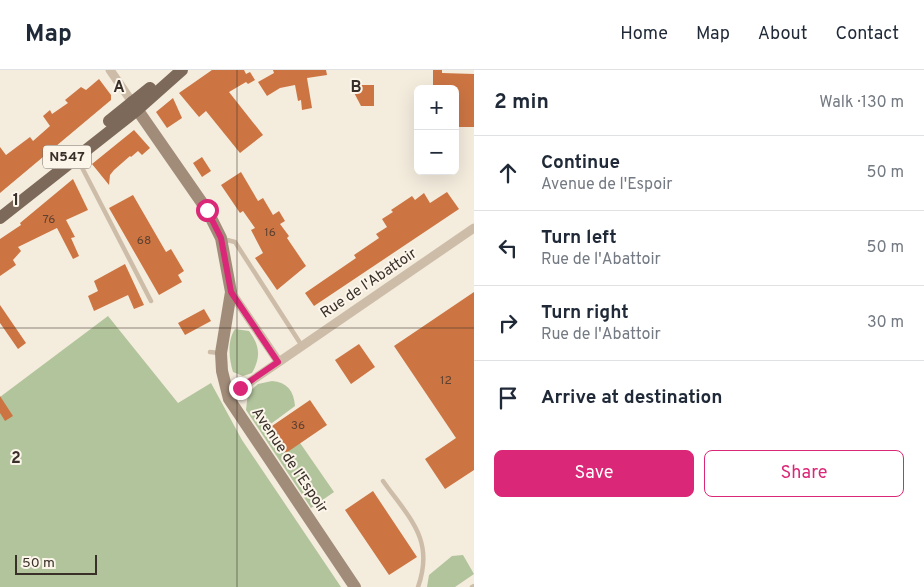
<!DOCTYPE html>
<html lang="en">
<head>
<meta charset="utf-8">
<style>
  body { margin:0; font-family:Overpass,sans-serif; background:#f2f2f3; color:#1f2937 }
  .controls { position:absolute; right:15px; top:15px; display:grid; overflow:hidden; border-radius:8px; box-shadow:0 5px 20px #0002 }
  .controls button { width:45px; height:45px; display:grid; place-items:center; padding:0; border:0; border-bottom:1px solid #e0e1e3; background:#fff; color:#1f2937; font:25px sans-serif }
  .scale { position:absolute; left:15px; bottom:12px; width:82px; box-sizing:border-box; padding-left:5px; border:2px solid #393029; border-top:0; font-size:14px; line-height:18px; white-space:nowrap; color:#393029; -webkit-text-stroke:4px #fbf5ea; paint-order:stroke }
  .stop { position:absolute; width:15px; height:15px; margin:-11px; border:4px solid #db2777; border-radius:50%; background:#fff }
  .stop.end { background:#db2777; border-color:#fff; box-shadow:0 1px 5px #0008 }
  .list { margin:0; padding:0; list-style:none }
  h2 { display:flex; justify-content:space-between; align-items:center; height:65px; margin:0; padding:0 20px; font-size:21px }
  h2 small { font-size:16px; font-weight:400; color:#747a83 }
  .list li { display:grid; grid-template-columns:32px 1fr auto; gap:15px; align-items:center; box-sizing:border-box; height:75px; padding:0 20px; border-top:1px solid #e0e1e3 }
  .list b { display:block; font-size:19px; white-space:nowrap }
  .list p { margin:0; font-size:16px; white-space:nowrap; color:#747a83 }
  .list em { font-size:16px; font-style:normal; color:#747a83 }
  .actions { display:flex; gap:10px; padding:15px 20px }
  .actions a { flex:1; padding:11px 0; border:1px solid #db2777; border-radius:8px; text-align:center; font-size:18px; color:#db2777 }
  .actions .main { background:#db2777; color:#fff }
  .icon { flex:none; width:28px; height:28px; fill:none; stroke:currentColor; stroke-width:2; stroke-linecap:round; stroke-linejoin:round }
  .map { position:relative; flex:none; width:474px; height:517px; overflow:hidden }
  header { display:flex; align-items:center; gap:30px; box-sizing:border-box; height:70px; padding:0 25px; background:#fff; border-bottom:1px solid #e0e1e3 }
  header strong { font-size:24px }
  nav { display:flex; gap:28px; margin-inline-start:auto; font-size:18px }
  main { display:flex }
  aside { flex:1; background:#fff }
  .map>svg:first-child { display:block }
  .green { fill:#b2c49c }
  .building { fill:#cc7543 }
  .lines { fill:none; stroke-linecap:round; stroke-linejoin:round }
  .lane { stroke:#cdbda8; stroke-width:4.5 }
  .street { stroke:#cdbda8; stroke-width:9 }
  .secondary { stroke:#a18c79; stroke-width:12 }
  .primary { stroke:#7c6959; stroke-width:12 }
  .route { stroke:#db2777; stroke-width:6 }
  .grid { fill:none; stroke:#393029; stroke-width:1; stroke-opacity:0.55 }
  .labels { text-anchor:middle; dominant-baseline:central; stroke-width:4; stroke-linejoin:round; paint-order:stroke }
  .number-label { font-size:12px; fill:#5e4130 }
  .shield { fill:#fbf5ea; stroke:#736b63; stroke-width:1 }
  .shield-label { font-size:14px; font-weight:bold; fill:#393029 }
  .street-label { font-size:15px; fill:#393029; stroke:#fbf5ea }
  .grid-label { font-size:16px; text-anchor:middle; font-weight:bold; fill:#393029; stroke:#fbf5ea; stroke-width:4; stroke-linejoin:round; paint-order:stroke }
</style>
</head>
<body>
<header>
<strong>Map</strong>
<nav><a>Home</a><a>Map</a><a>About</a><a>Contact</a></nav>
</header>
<main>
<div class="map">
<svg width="474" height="517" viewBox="0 0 474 517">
  <rect width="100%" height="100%" fill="#f4ecdd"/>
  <path class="green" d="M108,246L178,333L211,313L242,370L341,517H0V327Z
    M235,259L249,261C260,276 261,287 252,303L243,306L233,302C229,289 227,271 235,259Z
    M272,311C287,312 294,321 295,336L268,356L285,380L298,370L334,422L311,438L246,340L248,323L258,314Z
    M463,485L474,504L455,517H427L429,505L452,486Z"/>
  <path class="building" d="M212,0H244L246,4L250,2L255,10L248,14L246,12L229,22L263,65L240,83L206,41L199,47L179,23Z
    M273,0H326L327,5L307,8L312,38L302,40L301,30L298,31L295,15L280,18L267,26L258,12L274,3Z
    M433,0H442V3L474,4V57H455V19H433Z
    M99,9L111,25V30L0,123V77L6,85L30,67L33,71L50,56L43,46L50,40L52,44L68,33L65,30L81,17L86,20Z
    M350,15H374V36H361Z
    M173,28L182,48L167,58L156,42Z
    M134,60L150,78L142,85L138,81L131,87L130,86L114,100L110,105L109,115L92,94Z
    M202,87L211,101L202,107L193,93Z
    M241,102L258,131L263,128L273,145L279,141L285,151L280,154L289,166L287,168L306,196L277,220L255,188L263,183L251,160L255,158L243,141L240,143L221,115Z
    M73,109L88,140L66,150L75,167L71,168L79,186L73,189L57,158L18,177L21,181L13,190L16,195L0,206V169L21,155L20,153Z
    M447,122L459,139L314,236L305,223L356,188L354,185L379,168L376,164L387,157L382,149L393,142L391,140L412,126L415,130L424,123L430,133Z
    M133,125L166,182L171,179L184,201L178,205L182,212L159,225L109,138Z
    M125,194L144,235L134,239L128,225L94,241L88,226L98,221L94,211Z
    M474,222V400L445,419L425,389L456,368L394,276Z
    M0,235L26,273L18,279L0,253Z
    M204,239L211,251L185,265L178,253Z
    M359,274L375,297L351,314L335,290Z
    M0,326L13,346L5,351L0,343Z
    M310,330L327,355L286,383L269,358Z
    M373,421L417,487L389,505L345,440Z"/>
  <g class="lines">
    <path class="lane" d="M74,82L151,231
      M223,169L235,172L302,276
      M210,282L219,283
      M383,411C409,448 435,469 418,517
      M472,517L474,516"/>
    <path class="street" d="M110,0L132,32
      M231,222L278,291
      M241,318L474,158"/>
    <path class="secondary" d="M132,32L207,140L221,168L231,222L221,283L222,301L229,329L355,517"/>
    <path class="primary" d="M109,51L150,18
      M0,148L137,40L182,0"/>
  </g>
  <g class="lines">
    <path class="route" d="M207,140L221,168L231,222L278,292L240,318"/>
  </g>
  <path class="grid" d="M237,0V517M0,258H474"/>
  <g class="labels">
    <g class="number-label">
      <text x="49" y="150">76</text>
      <text x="270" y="163">16</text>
      <text x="144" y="171">68</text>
      <text x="446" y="311">12</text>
      <text x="298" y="356">36</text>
    </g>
    <rect class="shield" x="43" y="75.5" width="48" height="23" rx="4"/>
    <g class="shield-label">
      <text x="67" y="87">N547</text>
    </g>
    <g class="street-label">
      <text transform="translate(369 214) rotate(-34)">Rue de l'Abattoir</text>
      <text transform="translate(289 391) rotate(56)">Avenue de l'Espoir</text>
    </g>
  </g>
  <g class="grid-label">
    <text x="119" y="22">A</text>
    <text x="356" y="22">B</text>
    <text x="16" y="135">1</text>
    <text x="16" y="393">2</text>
  </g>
</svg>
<div class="controls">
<button>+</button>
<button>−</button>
</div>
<div class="scale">50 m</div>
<div class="stop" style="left:207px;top:140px"></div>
<div class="stop end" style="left:240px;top:318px"></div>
</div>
<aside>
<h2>2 min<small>Walk · 130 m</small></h2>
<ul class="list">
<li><svg class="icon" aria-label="ahead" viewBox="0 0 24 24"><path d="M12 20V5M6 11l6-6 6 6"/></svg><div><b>Continue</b><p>Avenue de l'Espoir</p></div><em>50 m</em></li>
<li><svg class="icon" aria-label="left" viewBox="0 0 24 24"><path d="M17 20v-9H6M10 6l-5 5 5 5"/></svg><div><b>Turn left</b><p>Rue de l'Abattoir</p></div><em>50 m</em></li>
<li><svg class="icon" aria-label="right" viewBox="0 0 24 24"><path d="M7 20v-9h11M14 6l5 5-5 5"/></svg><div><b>Turn right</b><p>Rue de l'Abattoir</p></div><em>30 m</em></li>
<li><svg class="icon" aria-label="arrive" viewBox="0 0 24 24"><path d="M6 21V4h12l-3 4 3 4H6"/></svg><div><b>Arrive at destination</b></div></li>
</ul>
<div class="actions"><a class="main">Save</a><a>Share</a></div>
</aside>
</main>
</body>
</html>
